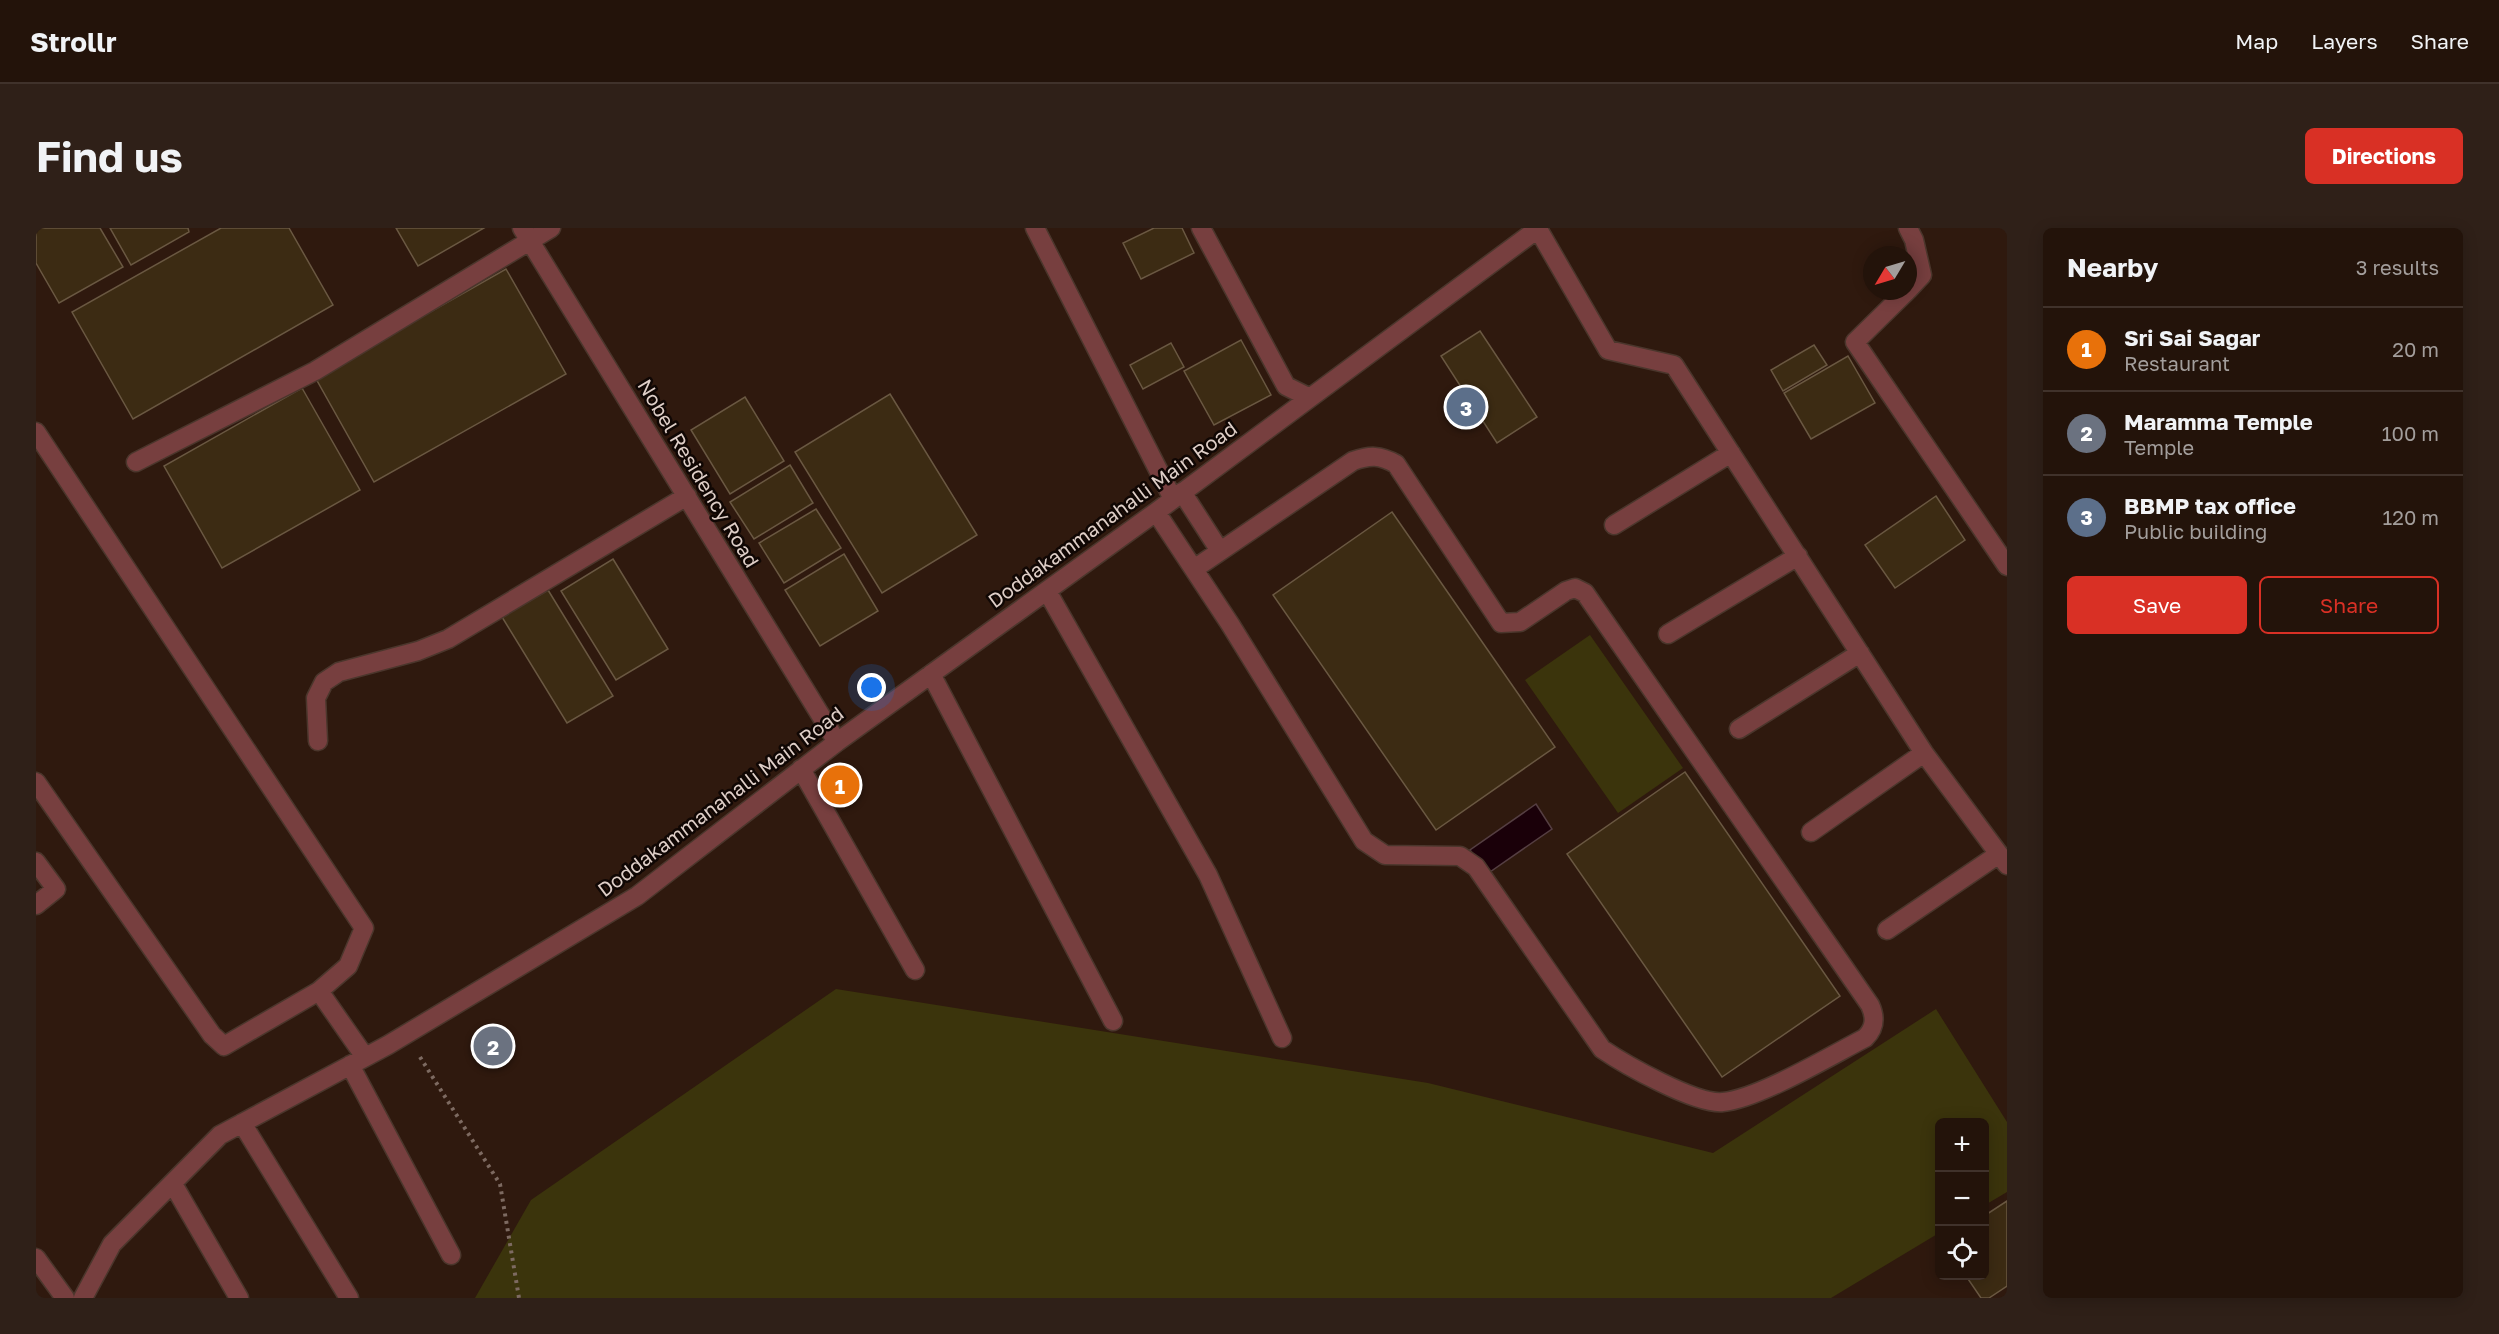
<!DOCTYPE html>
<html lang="en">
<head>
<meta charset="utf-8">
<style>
  body { margin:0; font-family:"Golos Text",sans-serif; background:#2f2018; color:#f1f3f6 }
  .controls { position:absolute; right:18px; bottom:18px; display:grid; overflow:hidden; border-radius:9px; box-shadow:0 3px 15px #0003 }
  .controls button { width:54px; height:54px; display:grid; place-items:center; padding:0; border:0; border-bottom:2px solid #40322b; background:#23130a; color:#f1f3f6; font:30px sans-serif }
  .compass { position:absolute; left:1827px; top:18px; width:54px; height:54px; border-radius:50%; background:#23130a; box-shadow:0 3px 15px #0003; rotate:232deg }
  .you { position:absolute; left:836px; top:460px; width:21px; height:21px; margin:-15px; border:4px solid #fff; border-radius:50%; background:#1a73e8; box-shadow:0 0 0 9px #1a73e833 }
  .badge { display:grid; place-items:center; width:39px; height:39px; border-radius:50%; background:#d93025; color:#fff; font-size:20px; font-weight:700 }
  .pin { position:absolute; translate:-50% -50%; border:3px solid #fff; box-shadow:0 2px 6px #0006 }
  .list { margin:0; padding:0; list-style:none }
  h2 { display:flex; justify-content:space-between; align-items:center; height:78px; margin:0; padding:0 24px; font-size:26px }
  h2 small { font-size:20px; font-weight:400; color:#a39e9c }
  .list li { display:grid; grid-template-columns:39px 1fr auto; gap:18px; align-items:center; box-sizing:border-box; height:84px; padding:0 24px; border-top:2px solid #40322b }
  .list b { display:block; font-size:22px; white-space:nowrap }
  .list p { margin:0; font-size:20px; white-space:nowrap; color:#a39e9c }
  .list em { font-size:20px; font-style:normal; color:#a39e9c }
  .actions { display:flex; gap:12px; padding:18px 24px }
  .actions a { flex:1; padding:14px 0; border:2px solid #d93025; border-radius:9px; text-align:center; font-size:21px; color:#d93025 }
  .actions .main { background:#d93025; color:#fff }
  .icon { flex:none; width:33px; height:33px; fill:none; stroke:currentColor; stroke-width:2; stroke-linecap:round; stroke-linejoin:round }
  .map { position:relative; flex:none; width:1971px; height:1070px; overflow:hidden; border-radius:9px }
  header { display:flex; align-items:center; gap:36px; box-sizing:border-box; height:84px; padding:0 30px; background:#23130a; border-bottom:2px solid #40322b }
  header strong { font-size:28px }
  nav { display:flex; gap:33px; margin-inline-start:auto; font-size:21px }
  .intro { display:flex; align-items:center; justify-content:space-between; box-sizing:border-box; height:144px; padding:0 36px }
  h1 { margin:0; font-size:42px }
  .button { padding:15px 27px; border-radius:9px; background:#d93025; color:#fff; font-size:21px; font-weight:700 }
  main { display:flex; gap:36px; padding:0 36px }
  aside { flex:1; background:#23130a; border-radius:9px; box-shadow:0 3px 15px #0003 }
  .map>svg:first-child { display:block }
  .green { fill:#3b340c }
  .water { fill:#1a0009; stroke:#553e42; stroke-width:1.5 }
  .building { fill:#3c2b13; stroke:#6a5842; stroke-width:1.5 }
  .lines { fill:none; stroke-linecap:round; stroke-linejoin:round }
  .minor-casing { stroke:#4b362c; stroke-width:21 }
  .path { stroke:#7d6a61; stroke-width:4; stroke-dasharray:3 4.5; stroke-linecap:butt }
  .minor { stroke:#773f3f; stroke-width:18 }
  .labels { text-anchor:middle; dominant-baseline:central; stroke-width:5; stroke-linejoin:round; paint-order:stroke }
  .street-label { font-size:20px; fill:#decec7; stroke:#100704 }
</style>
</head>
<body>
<header>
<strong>Strollr</strong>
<nav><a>Map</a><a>Layers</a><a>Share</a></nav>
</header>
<div class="intro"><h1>Find us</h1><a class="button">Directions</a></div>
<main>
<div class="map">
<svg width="1971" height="1070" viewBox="0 0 1971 1070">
  <rect width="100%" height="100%" fill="#2f190e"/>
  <path class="green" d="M1554,407L1647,540L1582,585L1489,452Z
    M800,761L1392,855L1677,925L1900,781L1971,894V964L1949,977L1948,894H1904L1903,1005L1795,1070H439L495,972Z"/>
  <path class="water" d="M1500,576L1516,601L1451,646L1434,622Z"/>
  <path class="building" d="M0,0H64L87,39L23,75L0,35Z
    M74,0H152L153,4L95,37Z
    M185,0H253L297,77L97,191L36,84Z
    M360,0H448L382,38Z
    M1118,0H1146L1158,25L1105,51L1087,15Z
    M470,41L530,146L338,254L279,149Z
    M1444,103L1501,189L1461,215L1405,128Z
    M1205,112L1235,167L1178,197L1148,143Z
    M1135,115L1148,139L1107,161L1094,137Z
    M1778,117L1791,137L1747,163L1735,142Z
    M1812,128L1839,175L1775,211L1748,165Z
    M266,160L324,262L186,340L128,238Z
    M854,166L941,307L846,365L759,224Z
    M709,169L748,233L694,266L655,202Z
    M754,237L777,275L718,311L694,274Z
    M1900,268L1929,312L1859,360L1829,317Z
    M780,281L805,320L748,355L723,315Z
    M1356,284L1519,519L1400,602L1237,367Z
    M808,326L842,383L784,418L749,362Z
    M577,331L632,421L580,452L525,363Z
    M512,362L577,468L531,495L466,389Z
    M1649,544L1804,768L1686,849L1531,626Z
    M1971,973V1058L1953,1070H1945L1930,1048H1948V988Z"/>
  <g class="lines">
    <defs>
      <path id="minor" d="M486,0L801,514
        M999,0L1137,271
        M1165,0L1250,158L1272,169
        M1872,0L1878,12L1886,47L1872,62
        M1502,1L1572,122L1638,137L1888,525L1971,637
        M1871,63L1819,114L1971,338
        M0,204L328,700L312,738L283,763L188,818L176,807L0,554
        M100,234L279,143L515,0
        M1146,264L1184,323
        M1120,284L1194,396L1328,613L1349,627L1424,628L1440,639L1566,821C1588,836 1660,877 1687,874C1722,871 1794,828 1829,810C1839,800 1840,790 1834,777L1549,365L1539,360L1530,363L1484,394L1465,395L1360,236C1344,227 1334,227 1317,233L1158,341
        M1578,297L1695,225
        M1011,363L1172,647L1246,810
        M1632,406L1762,328
        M895,446L1077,793
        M1703,501L1824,425
        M282,513L280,470L288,454L303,444L382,423L412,411L651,268
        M765,541L879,742
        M1775,604L1888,525
        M0,634L20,661L0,677
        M1851,702L1963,626
        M283,763L329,829
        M314,837L415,1027
        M206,895L313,1070
        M137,956L203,1070
        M0,1030L29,1070
        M47,1070L76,1016L184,907L352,817L601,668L801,514L1120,284L1503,0"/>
    </defs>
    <use href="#minor" class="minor-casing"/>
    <path class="path" d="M384,829L464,956L483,1070"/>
    <use href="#minor" class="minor"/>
  </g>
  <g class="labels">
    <g class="street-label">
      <text transform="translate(663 245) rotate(59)">Nobel Residency Road</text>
      <text transform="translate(1076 286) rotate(-36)">Doddakammanahalli Main Road</text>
      <text transform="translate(684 573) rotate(-37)">Doddakammanahalli Main Road</text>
    </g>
  </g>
</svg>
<div class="controls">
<button>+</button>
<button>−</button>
<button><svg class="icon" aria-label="locate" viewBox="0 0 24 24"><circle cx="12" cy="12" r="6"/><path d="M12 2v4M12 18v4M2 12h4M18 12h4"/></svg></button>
</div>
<svg class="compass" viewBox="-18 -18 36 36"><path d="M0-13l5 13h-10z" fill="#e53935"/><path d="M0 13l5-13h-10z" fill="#a39e9c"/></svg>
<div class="you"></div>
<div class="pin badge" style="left:804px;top:557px;background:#e8710a">1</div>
<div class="pin badge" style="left:457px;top:818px;background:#6b7280">2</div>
<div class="pin badge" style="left:1430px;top:179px;background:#5c6f8a">3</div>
</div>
<aside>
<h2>Nearby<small>3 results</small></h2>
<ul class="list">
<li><span class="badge" style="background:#e8710a">1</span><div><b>Sri Sai Sagar</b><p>Restaurant</p></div><em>20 m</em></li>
<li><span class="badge" style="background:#6b7280">2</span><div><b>Maramma Temple</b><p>Temple</p></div><em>100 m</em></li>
<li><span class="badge" style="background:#5c6f8a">3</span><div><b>BBMP tax office</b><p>Public building</p></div><em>120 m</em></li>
</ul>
<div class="actions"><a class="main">Save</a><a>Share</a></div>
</aside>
</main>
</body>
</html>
